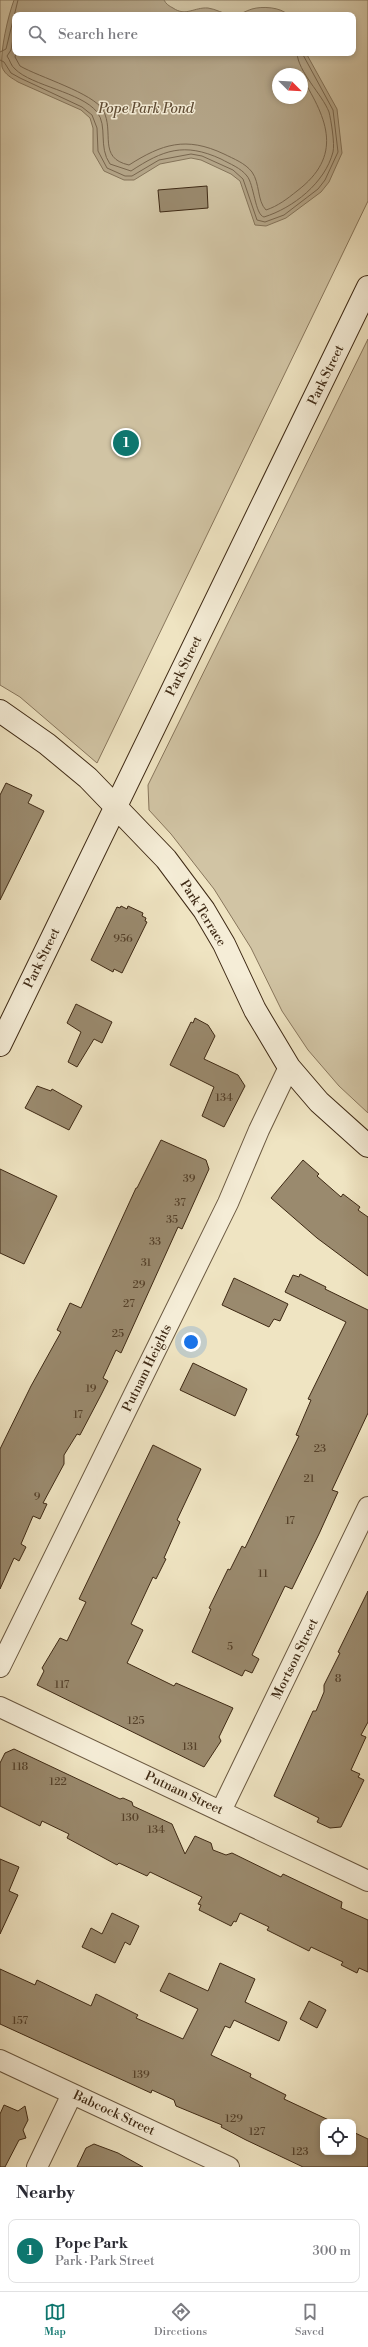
<!DOCTYPE html>
<html lang="en">
<head>
<meta charset="utf-8">
<style>
  body { margin:0; font-family:"Libre Bodoni",serif; background:#f7f7f7; color:#2b2b33 }
  .controls { position:absolute; right:12px; bottom:12px; display:grid; overflow:hidden; border-radius:8px; box-shadow:0 2px 6px #0003 }
  .controls button { width:36px; height:36px; display:grid; place-items:center; padding:0; border:0; border-bottom:1px solid #e1e1e2; background:#fff; color:#2b2b33; font:20px sans-serif }
  .compass { position:absolute; left:272px; top:68px; width:36px; height:36px; border-radius:50%; background:#fff; box-shadow:0 2px 6px #0003; rotate:114deg }
  .you { position:absolute; left:191px; top:1342px; width:14px; height:14px; margin:-10px; border:3px solid #fff; border-radius:50%; background:#1a73e8; box-shadow:0 0 0 6px #1a73e833 }
  .badge { display:grid; place-items:center; width:26px; height:26px; border-radius:50%; background:#0f766e; color:#fff; font-size:13px; font-weight:700 }
  .pin { position:absolute; translate:-50% -50%; border:2px solid #fff; box-shadow:0 1px 4px #0006 }
  .list { margin:0; padding:0; list-style:none }
  h2 { display:flex; justify-content:space-between; align-items:center; height:52px; margin:0; padding:0 16px; font-size:17px }
  h2 small { font-size:13px; font-weight:400; color:#7c7c81 }
  .list li { display:grid; grid-template-columns:26px 1fr auto; gap:12px; align-items:center; box-sizing:border-box; height:64px; margin:0 8px 8px; padding:0 8px; border:1px solid #e1e1e2; border-radius:8px }
  .list b { display:block; font-size:15px; white-space:nowrap }
  .list p { margin:0; font-size:13px; white-space:nowrap; color:#7c7c81 }
  .list em { font-size:13px; font-style:normal; color:#7c7c81 }
  .icon { flex:none; width:22px; height:22px; fill:none; stroke:currentColor; stroke-width:2; stroke-linecap:round; stroke-linejoin:round }
  .map { position:relative; flex:none; width:368px; height:2167px; overflow:hidden }
  .search { position:absolute; background:#fff; box-shadow:0 2px 6px #0003; left:12px; right:12px; top:12px; height:44px; display:flex; align-items:center; gap:10px; box-sizing:border-box; padding:0 14px; border-radius:8px; color:#7c7c81; font-size:15px }
  .sheet { height:124px; background:#fff }
  nav { display:flex; justify-content:space-around; align-items:center; box-sizing:border-box; height:56px; border-top:1px solid #e1e1e2; background:#fff; font-size:11px; color:#7c7c81 }
  nav a { display:grid; justify-items:center; gap:2px }
  nav .on { color:#0f766e }
  .map>svg:first-child { display:block }
  .green { fill:#d1c4a4; stroke:#88765c; fill-rule:evenodd }
  .water { fill:#b3a487; stroke:#847359; fill-rule:evenodd }
  .lines { fill:none; stroke-linecap:round; stroke-linejoin:round }
  .shore { stroke:#78664e; stroke-width:1 }
  .building { fill:#9a8a6e; stroke:#3e2914 }
  .minor-casing { stroke:#6a5840; stroke-width:22 }
  .secondary-casing { stroke:#3e2914; stroke-width:24 }
  .minor { stroke:#f5edd7; stroke-width:20 }
  .secondary { stroke:#f5edd7; stroke-width:22 }
  .labels { text-anchor:middle; dominant-baseline:central; stroke-width:3; stroke-linejoin:round; paint-order:stroke }
  .number-label { font-size:11px; fill:#55412a }
  .street-label { font-size:13px; fill:#3e2914; stroke:#f5edd7 }
  .water-label { font-size:14px; font-style:italic; fill:#614e36; stroke:#f5edd7 }
</style>
</head>
<body>
<div class="map">
<svg width="368" height="2167" viewBox="0 0 368 2167">
  <rect width="100%" height="100%" fill="#efe4c2"/>
  <filter id="stains"><feTurbulence type="fractalNoise" baseFrequency=".005" numOctaves="4"/><feColorMatrix values="0 0 0 0 .2 0 0 0 0 .09 0 0 0 0 .02 0 0 0 .5 -.17"/></filter>
  <radialGradient id="worn" r=".72"><stop offset=".6" stop-color="#630" stop-opacity="0"/><stop offset="1" stop-color="#630" stop-opacity=".3"/></radialGradient>
  <path class="green" d="M0,0H368V201L97,763L20,697L0,685ZM15,15H353V53H15ZM278,74H302V98H278Z
    M368,339V1113L339,1086L308,1050L282,1011L251,948L214,889L171,834L149,810L148,785Z"/>
  <path class="water" d="M14,0H164C166,4 169,6 173,8C186,17 194,7 208,8C216,9 223,14 232,15C241,15 245,11 252,9C262,6 281,7 288,15H15V53H306L337,109L342,153L329,182L321,192L286,218L266,226L255,225L240,181L231,174L201,160L191,158L160,164L134,180H124L104,171L93,152V128L90,118L81,110L18,82C12,78 5,75 2,67C0,51 8,16 14,0ZM278,74H302V98H278Z"/>
  <g class="lines">
    <path class="shore" d="M15,27L11,50L7,56C10,60 11,66 15,69C32,86 81,92 97,112C108,126 98,147 110,164L131,171C163,150 184,142 221,159C230,164 241,168 247,176C254,184 255,215 264,217C293,208 325,183 333,152C335,144 331,120 329,112C322,94 298,72 297,53
      M0,52L6,49L18,0
      M16,53L15,57L20,66C39,77 93,93 103,110C115,132 97,158 129,165C162,144 186,136 224,154C234,159 245,163 252,172C260,183 257,201 266,210C278,206 287,199 297,191C343,156 328,120 302,78
      M0,60L4,62L11,73L20,78L82,107L92,115L97,128L98,151L107,168L125,176H132L159,160L191,154L202,156L233,170L243,179L257,220L265,222L284,215L318,189L325,180L338,152L333,110L302,53"/>
  </g>
  <path class="building" d="M207,186L208,208L160,212L158,190Z
    M6,783L32,795L28,803L44,811L0,900V795Z
    M121,906L127,909L128,906L143,913L142,916L146,918L145,921L147,922L122,973L114,969L113,972L91,960L117,907L120,908Z
    M76,1004L112,1022L102,1043L94,1039L77,1067L68,1062L81,1032L67,1023Z
    M195,1018L208,1025L215,1036L204,1059L238,1075L245,1086L224,1127L202,1116L214,1087L170,1065L191,1022L193,1023Z
    M37,1086L51,1091L52,1089L82,1106L69,1130L25,1108Z
    M161,1140L206,1160L209,1169L182,1229L178,1227L121,1353L116,1350L103,1378L108,1381L101,1395L80,1435L77,1434L64,1455V1464L43,1503L47,1504L40,1519L33,1516L21,1544L26,1547L19,1561L14,1558L0,1589V1449L31,1386L61,1332L57,1330L70,1303L81,1308L136,1188H137Z
    M303,1160L319,1174L317,1176L341,1197L343,1194L360,1207L358,1210L368,1217V1276L317,1238L271,1198Z
    M0,1169L57,1196L24,1264L0,1253Z
    M300,1274L326,1287L325,1289L368,1310V1413L332,1490L338,1492L319,1534L292,1589L285,1586L252,1655L259,1659L252,1673L245,1670L242,1676L192,1652L211,1609L209,1608L228,1569L230,1570L242,1546L245,1548L299,1436L296,1435L311,1400L308,1399L346,1322L285,1292L293,1275L299,1277Z
    M234,1278L288,1304L280,1321L274,1319L269,1327L222,1305Z
    M193,1363L247,1389L235,1416L180,1390Z
    M153,1445L201,1469L177,1520L180,1522L164,1558L166,1559L156,1579L153,1577L131,1624L143,1630L127,1663L174,1686L176,1683L233,1708L219,1737L221,1741L204,1767L37,1685L44,1671L42,1668L60,1638L67,1641L86,1602L79,1599Z
    M368,1591V1722L361,1735L366,1737L351,1770L360,1774L358,1777L364,1780L341,1827L330,1828L317,1822L319,1818L274,1796L313,1711H316L324,1692V1685L340,1653L338,1652Z
    M14,1749L120,1799L123,1798L132,1802L133,1806L172,1824L185,1854L195,1836L211,1843L213,1850L226,1855L232,1853L281,1877L283,1874L342,1902L341,1908L368,1920V1972L359,1968L357,1973L341,1965L343,1962L311,1947L309,1951L267,1930L269,1927L240,1913L236,1922L234,1921L231,1926L199,1910L201,1905L198,1904L202,1897L150,1872L147,1876L119,1863L117,1865L67,1838L69,1834L42,1821L40,1826L0,1806V1763L5,1753Z
    M0,1859L19,1867L9,1891L18,1895L0,1934Z
    M112,1913L139,1926L130,1945L125,1942L115,1963L82,1947L91,1928L102,1934Z
    M220,1963L255,1979L245,2002L287,2022L279,2041L234,2020L230,2028L225,2026L211,2055L251,2074L250,2077L286,2095L284,2099L333,2122H323V2152H353V2132L368,2139V2167H303L246,2140L221,2127L222,2125L176,2106L174,2100L152,2090L151,2093L0,2024V1969L35,1985L37,1980L91,2006L96,1994L138,2015L136,2018L183,2039L198,2009L160,1991L169,1973L208,1991Z
    M309,2001L326,2010L317,2028L300,2019Z
    M4,2105L18,2111L25,2106L28,2120L23,2130L26,2138L19,2140L5,2167H0V2114Z
    M94,2144L118,2153L143,2167H77L86,2148Z"/>
  <g class="lines">
    <defs>
      <path id="minor" d="M0,1667L228,1203L259,1130L289,1067
        M0,1707L368,1881
        M221,1811L368,1507
        M0,2060L229,2167
        M37,2167L72,2094"/>
      <path id="secondary" d="M0,711L47,744L88,778L166,859L204,910L224,944L255,1010L289,1067L319,1102L368,1146
        M0,1045L368,287"/>
    </defs>
    <use href="#minor" class="minor-casing"/>
    <use href="#secondary" class="secondary-casing"/>
    <use href="#minor" class="minor"/>
    <use href="#secondary" class="secondary"/>
  </g>
  <g class="labels">
    <g class="number-label">
      <text x="123" y="939">956</text>
      <text x="224" y="1098">134</text>
      <text x="189" y="1179">39</text>
      <text x="180" y="1203">37</text>
      <text x="172" y="1220">35</text>
      <text x="155" y="1242">33</text>
      <text x="146" y="1263">31</text>
      <text x="139" y="1285">29</text>
      <text x="129" y="1304">27</text>
      <text x="118" y="1334">25</text>
      <text x="91" y="1389">19</text>
      <text x="78" y="1415">17</text>
      <text x="320" y="1449">23</text>
      <text x="309" y="1479">21</text>
      <text x="37" y="1497">9</text>
      <text x="290" y="1521">17</text>
      <text x="263" y="1574">11</text>
      <text x="230" y="1647">5</text>
      <text x="338" y="1679">8</text>
      <text x="62" y="1685">117</text>
      <text x="136" y="1721">125</text>
      <text x="190" y="1747">131</text>
      <text x="20" y="1767">118</text>
      <text x="58" y="1782">122</text>
      <text x="130" y="1818">130</text>
      <text x="156" y="1830">134</text>
      <text x="20" y="2021">157</text>
      <text x="141" y="2075">139</text>
      <text x="234" y="2119">129</text>
      <text x="257" y="2132">127</text>
      <text x="300" y="2152">123</text>
    </g>
    <g class="street-label">
      <text transform="translate(326 375) rotate(-64)">Park Street</text>
      <text transform="translate(184 666) rotate(-64)">Park Street</text>
      <text transform="translate(203 913) rotate(58)">Park Terrace</text>
      <text transform="translate(42 958) rotate(-64)">Park Street</text>
      <text transform="translate(147 1368) rotate(-64)">Putnam Heights</text>
      <text transform="translate(295 1659) rotate(-64)">Mortson Street</text>
      <text transform="translate(184 1793) rotate(25)">Putnam Street</text>
      <text transform="translate(114 2113) rotate(25)">Babcock Street</text>
    </g>
    <g class="water-label">
      <text x="146" y="109">Pope Park Pond</text>
    </g>
  </g>
  <rect width="100%" height="100%" filter="url(#stains)"/>
  <rect width="100%" height="100%" fill="url(#worn)"/>
</svg>
<div class="controls">
<button><svg class="icon" aria-label="locate" viewBox="0 0 24 24"><circle cx="12" cy="12" r="6"/><path d="M12 2v4M12 18v4M2 12h4M18 12h4"/></svg></button>
</div>
<svg class="compass" viewBox="-18 -18 36 36"><path d="M0-13l5 13h-10z" fill="#e53935"/><path d="M0 13l5-13h-10z" fill="#7c7c81"/></svg>
<div class="you"></div>
<div class="pin badge" style="left:126px;top:443px">1</div>
<div class="search"><svg class="icon" aria-label="search" viewBox="0 0 24 24"><circle cx="10" cy="10" r="6"/><path d="M15 15l6 6"/></svg>Search here</div>
</div>
<section class="sheet">
<h2>Nearby<small></small></h2>
<ul class="list">
<li><span class="badge">1</span><div><b>Pope Park</b><p>Park · Park Street</p></div><em>300 m</em></li>
</ul>
</section>
<nav>
<a class="on"><svg class="icon" aria-label="map" viewBox="0 0 24 24"><path d="M3 6l6-2 6 2 6-2v14l-6 2-6-2-6 2zM9 4v14M15 6v14"/></svg>Map</a>
<a><svg class="icon" aria-label="directions" viewBox="0 0 24 24"><path d="M12 3l9 9-9 9-9-9zM9 14v-3h6M13 9l2 2-2 2"/></svg>Directions</a>
<a><svg class="icon" aria-label="saved" viewBox="0 0 24 24"><path d="M7 4h10v16l-5-4-5 4z"/></svg>Saved</a>
</nav>
</body>
</html>
